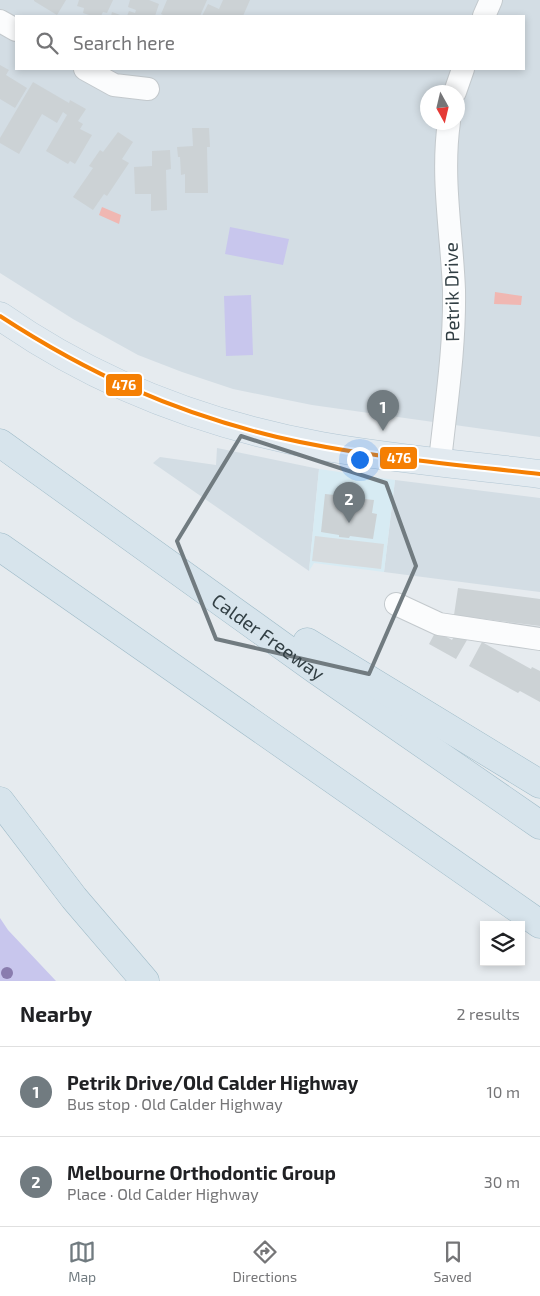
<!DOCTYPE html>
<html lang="en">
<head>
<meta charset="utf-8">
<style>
  body { margin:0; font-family:"Exo 2",sans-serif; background:#f6f6f6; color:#202124 }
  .controls { position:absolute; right:15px; bottom:15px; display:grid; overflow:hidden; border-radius:0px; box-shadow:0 2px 8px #0003 }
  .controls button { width:45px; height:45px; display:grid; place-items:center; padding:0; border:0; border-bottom:1px solid #e0e0e0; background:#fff; color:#202124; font:25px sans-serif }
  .compass { position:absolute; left:420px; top:85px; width:45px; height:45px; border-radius:50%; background:#fff; box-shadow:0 2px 8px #0003; rotate:172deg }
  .you { position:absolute; left:359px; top:459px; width:18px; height:18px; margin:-12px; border:4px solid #fff; border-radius:50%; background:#1a73e8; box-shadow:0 0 0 8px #1a73e833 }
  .badge { display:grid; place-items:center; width:32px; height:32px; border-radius:50%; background:#717b80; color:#fff; font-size:16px; font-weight:700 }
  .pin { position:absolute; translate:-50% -41px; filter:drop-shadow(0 1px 2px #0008) }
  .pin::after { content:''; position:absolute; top:26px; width:18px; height:15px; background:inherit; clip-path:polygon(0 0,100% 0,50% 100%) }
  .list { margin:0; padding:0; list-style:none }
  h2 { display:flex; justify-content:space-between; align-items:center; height:65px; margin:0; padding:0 20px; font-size:21px }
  h2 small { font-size:16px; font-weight:400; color:#757577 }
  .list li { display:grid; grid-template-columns:32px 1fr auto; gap:15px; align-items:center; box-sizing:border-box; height:90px; padding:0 20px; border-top:1px solid #e0e0e0 }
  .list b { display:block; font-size:19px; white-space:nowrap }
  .list p { margin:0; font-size:16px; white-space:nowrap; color:#757577 }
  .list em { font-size:16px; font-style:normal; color:#757577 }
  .icon { flex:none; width:28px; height:28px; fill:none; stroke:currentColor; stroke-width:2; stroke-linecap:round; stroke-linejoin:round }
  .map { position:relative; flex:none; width:540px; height:981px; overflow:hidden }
  .search { position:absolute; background:#fff; box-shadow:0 2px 8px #0003; left:15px; right:15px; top:15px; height:55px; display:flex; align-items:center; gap:12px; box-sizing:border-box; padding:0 18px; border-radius:0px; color:#757577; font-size:19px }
  .sheet { height:245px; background:#fff }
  nav { display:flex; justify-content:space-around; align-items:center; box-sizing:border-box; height:70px; border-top:1px solid #e0e0e0; background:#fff; font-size:14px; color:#757577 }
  nav a { display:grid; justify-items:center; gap:2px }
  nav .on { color:#717b80 }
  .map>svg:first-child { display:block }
  .residential { fill:#d3dde4; fill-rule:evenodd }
  .commercial { fill:#d7ebf3 }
  .green { fill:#c8c6ed }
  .parking { fill:#d6dbde }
  .water { fill:#f0b7b2 }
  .building { fill:#ccd2d5 }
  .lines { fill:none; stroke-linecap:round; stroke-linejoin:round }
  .minor-casing { stroke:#c3c9cd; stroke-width:24 }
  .major-casing { stroke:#b2c6d3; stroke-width:29 }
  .highway-casing { stroke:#9fbbc8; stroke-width:29 }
  .minor { stroke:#fbfcfd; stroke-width:22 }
  .major { stroke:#e2eaf0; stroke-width:28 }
  .highway { stroke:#d7e4ec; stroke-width:28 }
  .bus-1-casing { stroke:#fff; stroke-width:8 }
  .bus-1 { stroke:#f57f03; stroke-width:4 }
  .tree { fill:#897cae }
  .marked { fill:none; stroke:#717b80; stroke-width:4; stroke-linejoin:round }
  .labels { text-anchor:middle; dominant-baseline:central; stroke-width:4.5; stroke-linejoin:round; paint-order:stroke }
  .street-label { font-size:19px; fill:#323f44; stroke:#fff }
  .line-badge { stroke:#fff; stroke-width:2 }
  .badge-label { font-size:14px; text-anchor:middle; font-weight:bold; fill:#fff }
</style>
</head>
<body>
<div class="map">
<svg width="540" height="981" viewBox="0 0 540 981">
  <rect width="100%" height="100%" fill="#e6ebef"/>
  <path class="residential" d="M0,0H540V437L312,405L233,389L182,372L138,355L73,319L0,273ZM16,16H524V69H16ZM428,92H458V122H428Z
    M217,448L319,469L309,571L153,463L160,457L216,465Z
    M395,480L540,498V592L384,572Z"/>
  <path class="commercial" d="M319,469L395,480L384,572L314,563L309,571Z"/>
  <path class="green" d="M230,227L289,239L283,265L225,254Z
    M251,295L253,355L226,356L224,296Z
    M0,918L8,930L56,981H0Z"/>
  <path class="parking" d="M315,536L384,544L381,569L312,561Z"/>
  <path class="water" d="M102,207L121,215L119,224L99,215Z
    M495,292L522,296L521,305L494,304Z"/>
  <path class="building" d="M34,0H66L57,15L34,1Z
    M79,0H113L107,13L103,12L101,16H92L83,13L84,8L77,6Z
    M130,0H149L159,4L155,16H127L129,11L135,13L136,10L128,7Z
    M167,0H207L200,16H165L161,14Z
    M223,0H250L243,16H202L208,4L219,9Z
    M112,12L123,16H111Z
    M0,65L9,70L6,75L27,88L15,108L0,99Z
    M33,82L69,103L70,100L86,109L78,121L83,124L80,129L92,135L75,164L70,161L68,164L46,151L67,115L63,112L57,123L42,114L19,154L0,143V138Z
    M192,128H209L210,147H207L208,193H185V174L181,175L180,157H178L177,147L193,146Z
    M118,132L133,142L122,159L129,163L107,196L104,194L93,210L73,197L93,168L89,166L100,150L103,152Z
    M170,150L171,169L166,170L167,210L151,211V194H135L134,167L152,166V151Z
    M336,493L355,495L364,497V499L374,500L372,513L377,514L373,539L350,536L349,538L339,537V535L321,532L325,494L335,495Z
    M458,588L540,599V626L454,615Z
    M436,631L452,640L455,634L467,640L456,659L429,644Z
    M482,642L531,669L532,667L540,671V702L520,691L518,693L469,666Z"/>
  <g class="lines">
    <defs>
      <path id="minor" d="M484,16L491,0
        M0,21L16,30
        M85,69L114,85L148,89
        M455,92L463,69
        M440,461C446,404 455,348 454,290C452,235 441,178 449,122
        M396,604L439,624L540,639"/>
      <path id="major" d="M0,316C97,384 206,425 321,446C394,459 467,465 540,474"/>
      <g id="highway">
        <path id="s1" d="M0,443L316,670L540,825"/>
        <path d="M0,547L540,924"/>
        <path d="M307,642L540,784"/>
        <path d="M0,801L74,898L145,981"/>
      </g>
    </defs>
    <use href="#minor" class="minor-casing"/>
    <use href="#major" class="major-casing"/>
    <use href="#highway" class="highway-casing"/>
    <use href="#minor" class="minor"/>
    <use href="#major" class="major"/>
    <use href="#highway" class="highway"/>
    <defs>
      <path id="bus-1" d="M0,316C89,374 173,412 277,437C363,457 452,464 540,474"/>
    </defs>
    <use href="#bus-1" class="bus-1-casing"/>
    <use href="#bus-1" class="bus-1"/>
  </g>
  <circle class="tree" cx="7" cy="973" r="6"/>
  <path class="marked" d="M241,436L386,483L416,566L369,674L216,639L177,541Z"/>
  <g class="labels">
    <g class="street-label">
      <text transform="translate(451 292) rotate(-91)">Petrik Drive</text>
      <text stroke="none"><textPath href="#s1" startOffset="331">Calder Freeway</textPath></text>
    </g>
  </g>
  <g class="line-badge">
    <rect x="105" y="373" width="38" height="24" rx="5" fill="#f57f03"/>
    <rect x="379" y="446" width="39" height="24" rx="5" fill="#f57f03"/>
  </g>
  <g class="badge-label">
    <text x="124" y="390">476</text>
    <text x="399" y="463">476</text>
  </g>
</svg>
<div class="controls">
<button><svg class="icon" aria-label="layers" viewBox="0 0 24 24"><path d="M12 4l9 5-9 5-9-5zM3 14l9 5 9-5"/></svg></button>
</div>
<svg class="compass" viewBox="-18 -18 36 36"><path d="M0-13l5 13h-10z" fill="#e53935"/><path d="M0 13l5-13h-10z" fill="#757577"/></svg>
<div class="you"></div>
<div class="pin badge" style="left:383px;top:431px">1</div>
<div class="pin badge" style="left:349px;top:523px">2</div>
<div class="search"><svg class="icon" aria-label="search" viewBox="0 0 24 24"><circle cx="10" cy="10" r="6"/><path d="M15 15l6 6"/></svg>Search here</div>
</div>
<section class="sheet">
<h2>Nearby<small>2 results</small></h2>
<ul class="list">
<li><span class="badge">1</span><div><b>Petrik Drive/Old Calder Highway</b><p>Bus stop · Old Calder Highway</p></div><em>10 m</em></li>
<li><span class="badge">2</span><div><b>Melbourne Orthodontic Group</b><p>Place · Old Calder Highway</p></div><em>30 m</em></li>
</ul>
</section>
<nav>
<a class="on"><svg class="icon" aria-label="map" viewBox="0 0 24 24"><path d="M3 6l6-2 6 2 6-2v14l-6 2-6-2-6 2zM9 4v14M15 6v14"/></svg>Map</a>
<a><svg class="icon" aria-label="directions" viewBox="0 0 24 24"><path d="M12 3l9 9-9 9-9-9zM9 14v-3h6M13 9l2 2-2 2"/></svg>Directions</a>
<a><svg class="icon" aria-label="saved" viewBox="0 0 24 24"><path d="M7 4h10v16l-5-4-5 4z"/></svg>Saved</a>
</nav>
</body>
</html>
